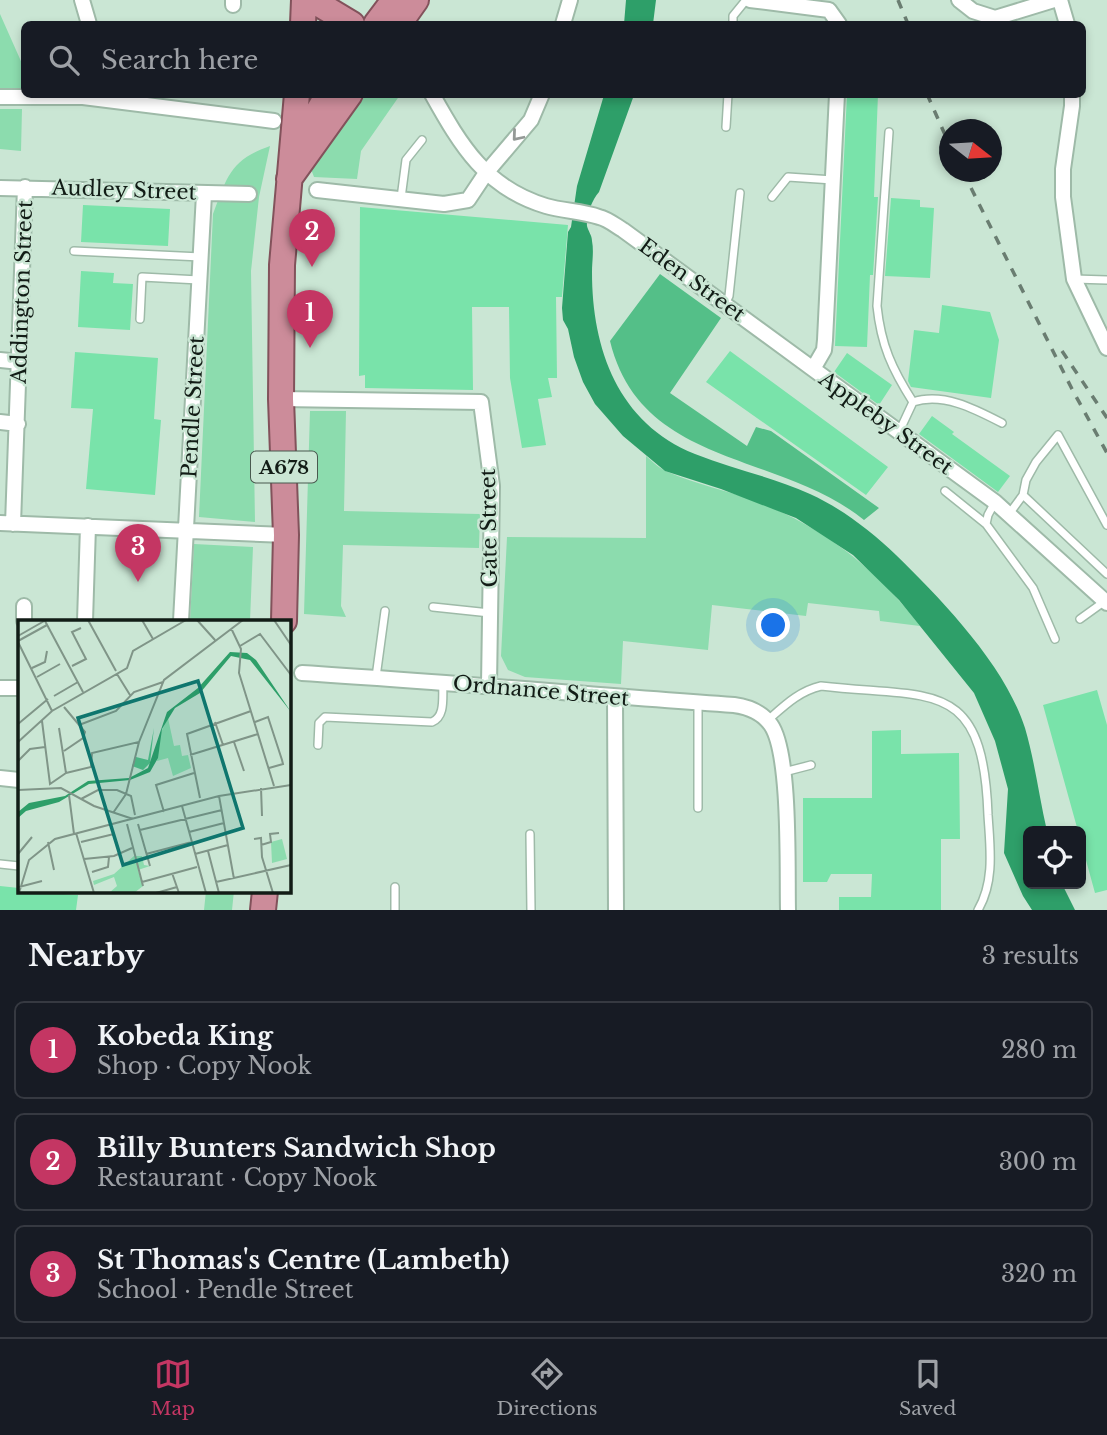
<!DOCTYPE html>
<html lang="en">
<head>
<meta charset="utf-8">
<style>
  body { margin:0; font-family:"Libre Baskerville",serif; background:#20242c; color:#f1f3f6 }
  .controls { position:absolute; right:21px; bottom:21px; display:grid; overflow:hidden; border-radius:10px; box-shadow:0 4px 10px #0003 }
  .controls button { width:63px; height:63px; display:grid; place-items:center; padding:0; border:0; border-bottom:2px solid #363941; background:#171b24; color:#f1f3f6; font:35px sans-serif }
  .compass { position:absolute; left:939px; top:119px; width:63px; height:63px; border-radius:50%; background:#171b24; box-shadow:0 4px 10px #0003; rotate:107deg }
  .you { position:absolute; left:774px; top:626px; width:24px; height:24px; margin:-18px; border:5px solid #fff; border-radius:50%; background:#1a73e8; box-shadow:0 0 0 10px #1a73e833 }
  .badge { display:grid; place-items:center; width:46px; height:46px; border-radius:50%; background:#c43663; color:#fff; font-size:23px; font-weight:700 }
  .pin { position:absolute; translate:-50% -58px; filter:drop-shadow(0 2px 4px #0008) }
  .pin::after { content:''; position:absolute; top:37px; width:24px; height:21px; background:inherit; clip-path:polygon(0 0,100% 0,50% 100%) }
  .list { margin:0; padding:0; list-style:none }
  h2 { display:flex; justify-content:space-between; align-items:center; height:91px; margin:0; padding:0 28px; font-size:30px }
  h2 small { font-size:23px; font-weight:400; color:#9ea1a6 }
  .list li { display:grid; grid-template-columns:46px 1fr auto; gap:21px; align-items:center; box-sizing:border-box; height:98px; margin:0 14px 14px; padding:0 14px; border:2px solid #363941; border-radius:10px }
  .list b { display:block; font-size:26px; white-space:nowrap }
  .list p { margin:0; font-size:23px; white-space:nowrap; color:#9ea1a6 }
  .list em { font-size:23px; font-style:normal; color:#9ea1a6 }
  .icon { flex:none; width:38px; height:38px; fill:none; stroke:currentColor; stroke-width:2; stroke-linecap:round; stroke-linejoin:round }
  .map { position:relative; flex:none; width:1107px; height:910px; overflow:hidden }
  .search { position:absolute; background:#171b24; box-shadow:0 4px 10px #0003; left:21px; right:21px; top:21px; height:77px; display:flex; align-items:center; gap:18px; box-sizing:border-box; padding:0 24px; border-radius:10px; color:#9ea1a6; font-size:26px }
  .sheet { height:427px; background:#171b24 }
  nav { display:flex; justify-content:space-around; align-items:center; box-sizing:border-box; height:98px; border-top:2px solid #363941; background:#171b24; font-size:19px; color:#9ea1a6 }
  nav a { display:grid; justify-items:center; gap:4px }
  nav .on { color:#c43663 }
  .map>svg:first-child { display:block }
  .green { fill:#8cdcae }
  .forest { fill:#54bf88 }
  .water { fill:#2e9f69 }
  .building { fill:#79e3aa }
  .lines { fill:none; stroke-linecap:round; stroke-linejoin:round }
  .service-casing { stroke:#9ebaa8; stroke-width:10 }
  .minor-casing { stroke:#9ebaa8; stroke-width:18 }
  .trunk-casing { stroke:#82525b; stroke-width:28 }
  .service { stroke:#fff; stroke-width:7 }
  .minor { stroke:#fff; stroke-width:14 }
  .trunk { stroke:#cc8c9a; stroke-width:24 }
  .rail { stroke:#6a7d71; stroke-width:3.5; stroke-dasharray:9 9; stroke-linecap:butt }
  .oneway { stroke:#949996 }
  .labels { text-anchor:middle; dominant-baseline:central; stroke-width:5; stroke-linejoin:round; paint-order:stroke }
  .shield { fill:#cae6d4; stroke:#49594f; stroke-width:2 }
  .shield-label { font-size:19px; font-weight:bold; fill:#121c16 }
  .street-label { font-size:21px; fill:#121c16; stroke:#cae6d4 }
  .inset-road { fill:none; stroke:#809588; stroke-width:2 }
  .view { fill:#0f766e; fill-opacity:0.15; stroke:#0f766e; stroke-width:3.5 }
  .inset-edge { fill:none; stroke:#121c16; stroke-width:3.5 }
</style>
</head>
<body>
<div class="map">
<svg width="1107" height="910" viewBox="0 0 1107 910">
  <rect width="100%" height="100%" fill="#cae6d4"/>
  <path class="green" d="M0,14L24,68V94L0,97Z
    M366,95H400L361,151L357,179L314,177L311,169Z
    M0,109H22L21,151L0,149Z
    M270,146L259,197L251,271L255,522L199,517L213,214C227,177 230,160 270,146Z
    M310,411H346L344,511L480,514L479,548L343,545L341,606L346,617L304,614Z
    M646,456C653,462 660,469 668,472C695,484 726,490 755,501C822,526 877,569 920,626L880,621L879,611L808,603L806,616L712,605L708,650L623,641L621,684L525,677L508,670L501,656L507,537L646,538Z
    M194,544L253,547L250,621H190Z
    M206,891H234L232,910H204Z"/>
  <path class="forest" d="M660,274L721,318L670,393L747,446L756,427L771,431L879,508L864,520C779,451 641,468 610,341Z"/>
  <path class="water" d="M626,0H656L653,24H624Z
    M604,95H634L599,192C592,200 586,215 587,226C588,231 592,235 592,241C594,251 592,262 592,272C592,349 618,423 695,454C732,469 773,477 810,494C841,508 871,531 896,555C942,600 1005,665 1025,728C1035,762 1039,797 1047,831H1028V884H1062L1075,910H1032L1023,896L1004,853L1008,789L995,741L974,693L899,600L853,555L796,518L721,489L665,471L623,436L595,404L583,382L574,357L568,329L563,320L562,308L568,232L571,227L577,186Z"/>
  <path class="building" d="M847,94H878L874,197H878L873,275H870L867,347L835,346Z
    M891,198L920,200V207L934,208L930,278L885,276Z
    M83,205L170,209L168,246L81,242Z
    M360,207L568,225L562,297H556L557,378H548L552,397L538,399L546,445L522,448L510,378L509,307H472L473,390L365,388V375L359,376Z
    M81,271L114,273L113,283L133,284L130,330L78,327Z
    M942,305L990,312L999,340L991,398L911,387L908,381L914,330L939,333Z
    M730,351L888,467L866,495L706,382Z
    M75,352L158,358L154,419L161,420L155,495L86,489L93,409L71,408Z
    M847,353L892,385L879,405L834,372Z
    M932,416L954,432L952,434L1010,476L998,492L919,434Z
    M1097,690L1107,725V890L1095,893L1081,842V831H1078L1043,705Z
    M901,730V754L959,753L960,839H941V910H839V897H871L872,874H831L827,882H803V798H872V731Z
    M0,886L19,888V891L78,895L76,910H0Z"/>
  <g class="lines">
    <defs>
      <path id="service" d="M733,24V16L746,0
        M726,127L728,94
        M889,132L877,306C881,345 892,369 913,402L899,432
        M772,197L788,177L833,180
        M401,198L406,160L422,140
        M74,251L201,257
        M1074,279L1107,280
        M725,304L729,296L740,193
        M140,319L142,277L199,280
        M913,402C943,392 975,409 1002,423
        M945,491L986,524
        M1023,495L1107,574
        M995,502L988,515L986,524L1033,588L1055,639
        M1009,514L1023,495L1026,480L1036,462L1058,435L1107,525
        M433,607L490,613
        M1080,619L1105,601
        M376,677L385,611
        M768,720C784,706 799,691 821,686C932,699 983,676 988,815C990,847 995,881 978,910
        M318,745L319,723L325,717L432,722C446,716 442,697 443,683
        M784,772L811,765
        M698,808V703
        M530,834L531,910
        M0,864L19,866
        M395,910V887"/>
      <path id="minor" d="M82,0L89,24
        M233,0V5
        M750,0L829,10L839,24
        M959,0L973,11L995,18L1054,0
        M1060,0L1067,24
        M563,24L570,0
        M432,94C461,146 486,188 546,206C563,211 582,211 599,217C608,219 616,226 623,230L813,369
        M837,94L825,340L824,350L813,369L995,502L1107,603
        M1072,94V106L1063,169V197L1074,279L1107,348
        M0,97H83L274,121
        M0,188L249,194
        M317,190L444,204L468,200L486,173L531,120L542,94
        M0,360L20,362
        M281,399L481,402L492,486L489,685
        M0,422L18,424
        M0,523L286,535
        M13,524L25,187
        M24,606V621
        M85,621L88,526
        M181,621L204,194
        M302,673C446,682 590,695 734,705C749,707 762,712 771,725C791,754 787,871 788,910
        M0,688H19
        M615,698L616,910
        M0,778L19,780"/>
      <path id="trunk" d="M312,0L352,24
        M303,24L304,0
        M376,24L394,0
        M399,24L416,0
        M302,139L328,94
        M289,179L350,94
        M284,621L286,535L281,399L282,265L297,94
        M263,910L265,891"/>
    </defs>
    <use href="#service" class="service-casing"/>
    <use href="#minor" class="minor-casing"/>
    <use href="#trunk" class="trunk-casing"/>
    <use href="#service" class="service"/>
    <use href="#minor" class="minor"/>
    <use href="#trunk" class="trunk"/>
    <path class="rail" d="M898,0L908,24
      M927,94L950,146
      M963,172L1072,389L1107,453
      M1062,351L1107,418"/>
  </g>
  <defs><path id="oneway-chevron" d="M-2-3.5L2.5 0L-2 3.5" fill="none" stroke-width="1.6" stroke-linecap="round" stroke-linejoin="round" transform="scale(1.75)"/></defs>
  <use class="oneway" href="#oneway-chevron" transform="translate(517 136) rotate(130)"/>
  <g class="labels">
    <rect class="shield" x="251" y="451.5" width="66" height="31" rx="5"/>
    <g class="shield-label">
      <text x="284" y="467">A678</text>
    </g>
    <g class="street-label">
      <text transform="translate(124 190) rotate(2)">Audley Street</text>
      <text transform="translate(692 280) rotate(36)">Eden Street</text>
      <text transform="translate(22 292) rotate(-88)">Addington Street</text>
      <text transform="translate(193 407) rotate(-87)">Pendle Street</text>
      <text transform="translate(886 423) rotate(36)">Appleby Street</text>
      <text transform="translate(489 528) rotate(-91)">Gate Street</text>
      <text transform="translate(541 691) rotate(5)">Ordnance Street</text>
    </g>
  </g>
  <g transform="translate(18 620)">
    <rect width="273" height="273" fill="#cae6d4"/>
    <path d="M150,98L156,126L162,125L164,136L170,135L173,148L155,156L150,138L139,141L142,114ZM264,219L269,239L254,243L253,222ZM116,236H124L126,245L132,246L120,250L125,266L116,273H91L99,266L96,257L76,265L75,261L96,254Z" fill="#8cdcae"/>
    <path d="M136,108L132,143L125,150L114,146L118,137L130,140Z" fill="#54bf88"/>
    <path d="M212,32L229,33L238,40L273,92L232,40L213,36L182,73L157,88L144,109L140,138L132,152L112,160L71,164L41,182L8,191L0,198V192L11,183L47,176L70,161L111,158L130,148L149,92L180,68Z" fill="#2e9f69"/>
    <path class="inset-road" d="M70,0L98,51M124,0L135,19M179,0L197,20M256,0L273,25M27,1L65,72M213,8L223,29L221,53L256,166M0,16L28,0M0,21L29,5M0,22L34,91M222,26L242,14L273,55M54,46L68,39L54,12L63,8M14,48L27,42L29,31M99,54L112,75M19,57L42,44M36,76L60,62M46,87L67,112L65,118L46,131M24,101L32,164L48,153M197,102L205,125M237,102L250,97L264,140L265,144L251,148M0,104L30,79M61,105L98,91L116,72L145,62M41,108L48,153M0,122L34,91L109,48L115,31L168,0M216,122L226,151M172,135L240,114M0,141L12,129L27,127M48,153L73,147L74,133L121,122L146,60L225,0M243,168L244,196M0,170L43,168L76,186L115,199M51,175L56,214M201,176L216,259M182,178L169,114L233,91M63,179L80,170H99L113,176L117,195M164,186L188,273M146,192L138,165L176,153M95,193L108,174L121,122M109,204L125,266M120,204L132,246M122,210L204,190M171,212L206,203M58,213L76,273M236,219L243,218L244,237L255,273M30,222L36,250M63,222L96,214M243,225L253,222L252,214L261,213M190,231L201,273M0,234L14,217M128,234L174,222M177,234L210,225M66,239L96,236L114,228M74,252L90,247L91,237M154,253L161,273M124,262L179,247M198,262L273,245M1,267L24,261M1,273L11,240L37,219L201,176L273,165M138,273L159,267"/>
    <path class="view" d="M180,61L225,208L105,245L60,98Z"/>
    <rect width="273" height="273" class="inset-edge"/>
  </g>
</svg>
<div class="controls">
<button><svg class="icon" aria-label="locate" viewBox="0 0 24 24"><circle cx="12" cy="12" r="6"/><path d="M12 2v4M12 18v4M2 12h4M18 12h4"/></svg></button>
</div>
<svg class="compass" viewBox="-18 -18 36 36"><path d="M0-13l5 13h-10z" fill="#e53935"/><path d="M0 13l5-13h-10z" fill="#9ea1a6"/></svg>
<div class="you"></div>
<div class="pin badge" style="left:310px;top:348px">1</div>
<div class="pin badge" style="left:312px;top:267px">2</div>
<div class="pin badge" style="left:138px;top:582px">3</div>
<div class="search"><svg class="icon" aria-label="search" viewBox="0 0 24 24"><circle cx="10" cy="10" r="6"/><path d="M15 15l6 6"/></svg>Search here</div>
</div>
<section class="sheet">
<h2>Nearby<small>3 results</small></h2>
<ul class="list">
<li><span class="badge">1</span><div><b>Kobeda King</b><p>Shop · Copy Nook</p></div><em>280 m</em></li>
<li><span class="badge">2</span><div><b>Billy Bunters Sandwich Shop</b><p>Restaurant · Copy Nook</p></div><em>300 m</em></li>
<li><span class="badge">3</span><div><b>St Thomas's Centre (Lambeth)</b><p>School · Pendle Street</p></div><em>320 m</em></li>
</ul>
</section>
<nav>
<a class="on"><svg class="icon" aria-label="map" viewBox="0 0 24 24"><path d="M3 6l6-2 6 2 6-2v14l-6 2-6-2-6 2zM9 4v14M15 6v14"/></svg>Map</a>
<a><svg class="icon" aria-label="directions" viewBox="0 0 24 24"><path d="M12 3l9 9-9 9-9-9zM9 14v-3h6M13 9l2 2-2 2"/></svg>Directions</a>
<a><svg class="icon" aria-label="saved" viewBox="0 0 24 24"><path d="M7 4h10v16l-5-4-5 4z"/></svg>Saved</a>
</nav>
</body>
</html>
